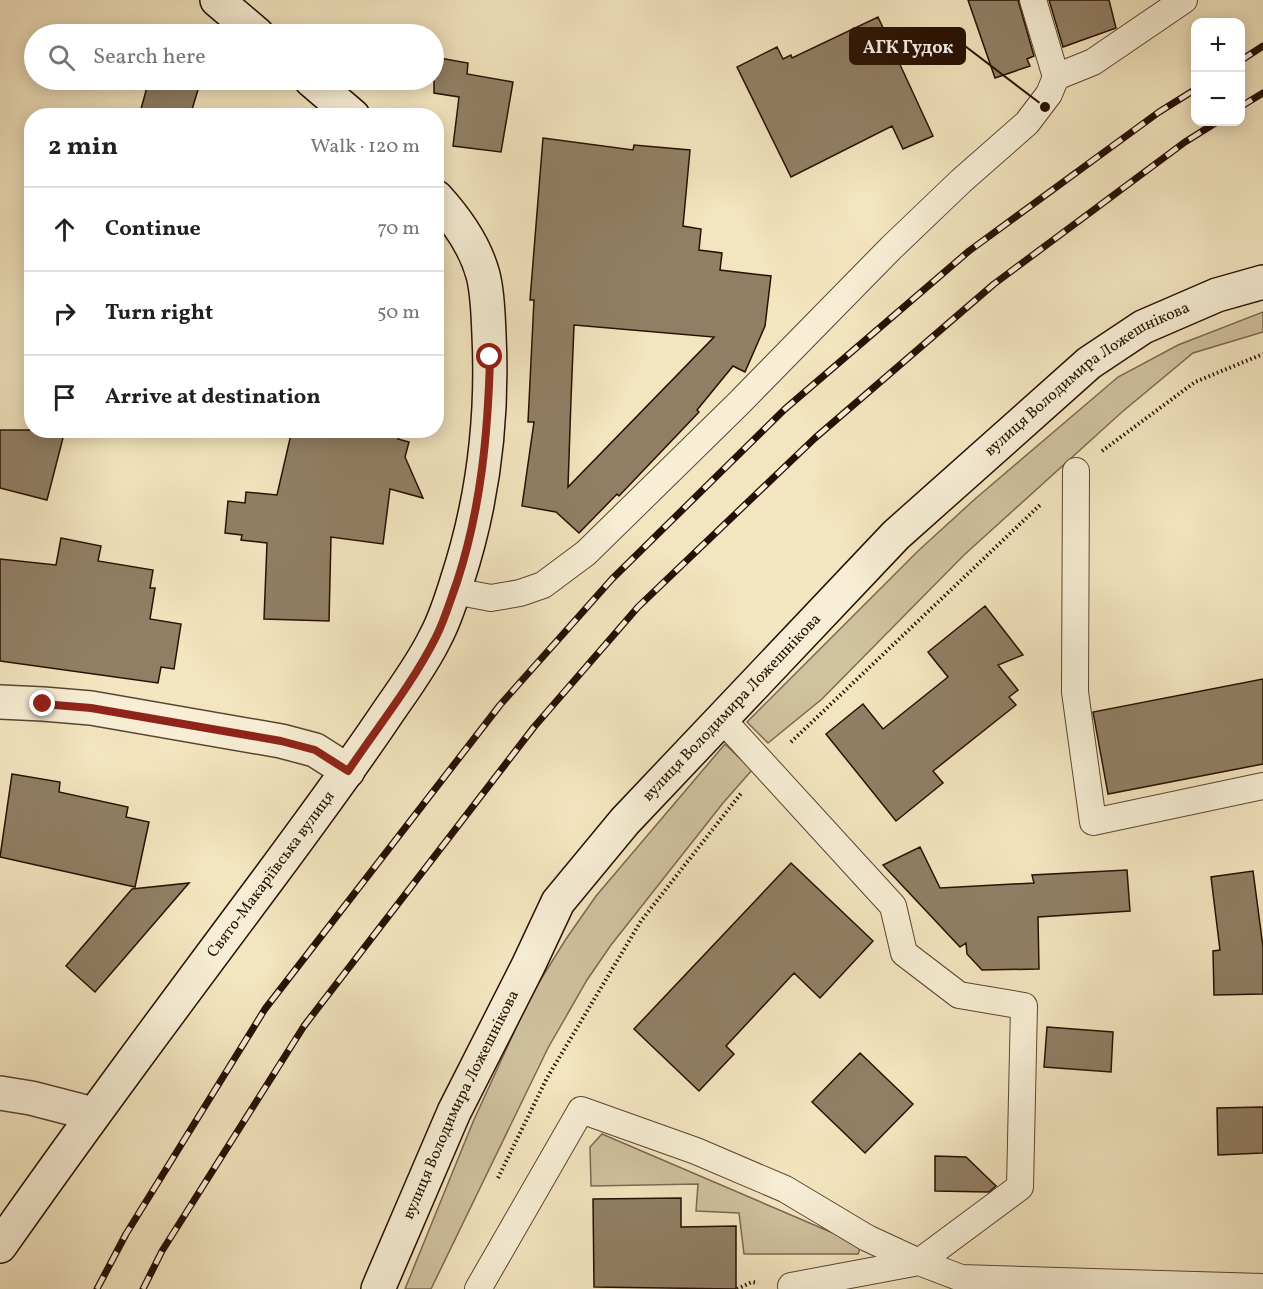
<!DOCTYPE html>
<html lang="en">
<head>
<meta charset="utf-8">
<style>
  body { margin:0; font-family:Vollkorn,serif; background:#f2f2f2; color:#202124 }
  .controls { position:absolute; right:18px; top:18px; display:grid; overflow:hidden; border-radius:12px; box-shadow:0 3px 15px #0003 }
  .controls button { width:54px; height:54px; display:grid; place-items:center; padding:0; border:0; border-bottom:2px solid #e0e0e0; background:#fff; color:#202124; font:30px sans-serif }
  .stop { position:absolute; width:18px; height:18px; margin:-14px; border:4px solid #8f2418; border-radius:50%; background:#fff }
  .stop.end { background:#8f2418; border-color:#fff; box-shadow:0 2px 6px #0008 }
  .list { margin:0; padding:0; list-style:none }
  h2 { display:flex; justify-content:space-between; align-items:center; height:78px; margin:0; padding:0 24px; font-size:26px }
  h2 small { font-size:20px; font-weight:400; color:#757577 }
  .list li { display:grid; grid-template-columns:39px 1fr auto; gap:18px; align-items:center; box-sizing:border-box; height:84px; padding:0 24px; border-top:2px solid #e0e0e0 }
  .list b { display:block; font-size:22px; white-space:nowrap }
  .list em { font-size:20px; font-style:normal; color:#757577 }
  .icon { flex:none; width:33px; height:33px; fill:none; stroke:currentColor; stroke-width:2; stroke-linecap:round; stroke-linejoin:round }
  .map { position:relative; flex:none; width:1263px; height:1289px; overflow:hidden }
  .search { position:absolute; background:#fff; box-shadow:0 3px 15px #0003; left:24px; top:24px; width:420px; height:66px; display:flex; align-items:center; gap:15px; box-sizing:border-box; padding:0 21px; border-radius:33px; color:#757577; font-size:22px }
  .panel { position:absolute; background:#fff; box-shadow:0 3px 15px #0003; left:24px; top:108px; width:420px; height:330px; border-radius:24px }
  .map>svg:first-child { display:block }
  .green { fill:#d0c19f; stroke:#7c6851; stroke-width:1.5 }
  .building { fill:#917f65; stroke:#271003; stroke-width:1.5; fill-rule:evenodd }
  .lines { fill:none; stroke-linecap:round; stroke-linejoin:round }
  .lane-casing { stroke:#5a4532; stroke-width:28 }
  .street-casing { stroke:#5a4532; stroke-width:36 }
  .secondary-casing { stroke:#271003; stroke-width:36 }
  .path { stroke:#271003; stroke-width:4; stroke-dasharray:1.5 3; stroke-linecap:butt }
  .lane { stroke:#f7eed5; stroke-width:26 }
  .street { stroke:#f7eed5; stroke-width:33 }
  .secondary { stroke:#f7eed5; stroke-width:33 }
  .rail-casing { stroke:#271003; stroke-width:7 }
  .rail { stroke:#f7eed5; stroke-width:4.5; stroke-dasharray:14; stroke-linecap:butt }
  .route { stroke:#8f2418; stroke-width:8 }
  .labels { text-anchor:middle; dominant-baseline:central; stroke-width:5; stroke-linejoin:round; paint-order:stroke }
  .street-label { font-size:16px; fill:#271003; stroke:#f7eed5 }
  .leader { fill:none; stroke:#271003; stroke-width:2 }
  .callout-dot { fill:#271003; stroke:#f7eed5; stroke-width:2 }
  .callout { fill:#271003; stroke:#271003; stroke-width:2 }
  .callout-label { font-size:18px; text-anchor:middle; font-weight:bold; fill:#fff }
</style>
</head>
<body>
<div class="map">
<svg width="1263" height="1289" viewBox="0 0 1263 1289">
  <rect width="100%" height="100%" fill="#f3e5bf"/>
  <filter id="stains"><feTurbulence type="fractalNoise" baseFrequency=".00333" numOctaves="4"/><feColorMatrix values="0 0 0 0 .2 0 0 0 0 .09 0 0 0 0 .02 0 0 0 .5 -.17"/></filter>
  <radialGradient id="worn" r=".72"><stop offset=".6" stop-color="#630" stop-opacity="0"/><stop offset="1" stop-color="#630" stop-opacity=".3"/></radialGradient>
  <path class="green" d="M1263,312V332L1193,353L1122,412L964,555L822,699L768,743L747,722L918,551L975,499L1118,377L1178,345Z
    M725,744L752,770L723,803L611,945L587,980L548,1048L431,1289H405L473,1122L531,995L566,939L596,896Z
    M602,1134L861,1245L858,1254H744L739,1213L696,1211L698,1184L591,1186L590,1147Z"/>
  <path class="building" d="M968,0H1018L1034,56L1027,59L1030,66L995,78Z
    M1049,0H1109L1116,28L1063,47Z
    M878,17L933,136L903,149L892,126L791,177L737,67L777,47L783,59L791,55L792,58Z
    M434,57L468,63L467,74L513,82L501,152L453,146L459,97L434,93Z
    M149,80H201L190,116H139Z
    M543,138L633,150L634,145L690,150L683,226L701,229L699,250L722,253L720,270L771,276L765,326L745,372L733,366L697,410L699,412L619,496L617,494L579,533L556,512L522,506L534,422H528L534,300H530ZM574,325L714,337L568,487L571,399Z
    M0,430H65L47,500L0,488Z
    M292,430H400L398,439L409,442L405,457L423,498L390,489L383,544L331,537L329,621L264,619L267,543L241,540L242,535L225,533L228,501L245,503L246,492L277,495Z
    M61,538L101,546L98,561L153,570L150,588H155L150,619L181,624L174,669L161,667L158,683L0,661V559L56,565Z
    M985,606L1023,655L998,665L1018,690L1009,697L1016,705L933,771L943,783L896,821L826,734L863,704L883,729L948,677L928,652Z
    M1263,679V764L1108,794L1093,712Z
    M12,774L60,782L59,792L128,807L126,817L149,822L135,887L0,857Z
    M920,847L940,888L1034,883L1032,875L1127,870L1130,911L1038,917L1039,969L982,970L967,954L966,943L960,947L883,865Z
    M791,863L873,941L820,998L794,973L726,1046L734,1054L699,1091L634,1029Z
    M1253,871L1263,947V994L1214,995L1213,951L1220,950L1211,877Z
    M189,883L95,992L66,966L132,889Z
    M1047,1027L1113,1032L1111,1072L1044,1067Z
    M860,1053L913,1104L865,1153L812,1102Z
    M1263,1107V1153L1218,1155L1217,1108Z
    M935,1156L966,1157L996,1186L989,1192L935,1191Z
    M681,1198V1227L736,1226V1289L594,1287L593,1199Z"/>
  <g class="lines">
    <defs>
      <path id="lane" d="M1033,0L1056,77
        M1076,471L1075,692L1093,822L1263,786
        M454,591L491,598L520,593L543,585L586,553L739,403L891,248L961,181L1027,123L1049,94L1056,77L1093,62L1184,0
        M791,1286L919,1262L961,1278L1263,1287
        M478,1289L581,1110L696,1151L785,1189L867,1238L919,1262L1020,1187L1024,1006L959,995L904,953L893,906L722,719"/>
      <path id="street" d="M0,702L43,704L91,708L281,741L315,750L348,771
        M0,1093L31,1098L93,1114"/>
      <g id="secondary">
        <path d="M217,0L257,34"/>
        <path d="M311,80L353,116"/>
        <path id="s1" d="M0,1246C87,1122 178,1000 269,878C309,824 349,770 386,715C403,690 422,665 435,638C445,620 451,600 457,581C483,502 493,418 489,335C488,315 488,294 483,275C475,245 457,220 436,197"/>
        <path id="s2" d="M378,1289L454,1112L528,966L558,902L625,821L896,535L1089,363L1143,327L1217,295L1263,282"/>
      </g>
    </defs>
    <use href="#lane" class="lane-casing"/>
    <use href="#street" class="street-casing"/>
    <use href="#secondary" class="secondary-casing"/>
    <path class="path" d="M1102,451L1195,382L1263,354
      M791,742L1040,505
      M498,1178L547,1078L641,921L742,792
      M737,1289L752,1282L758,1283"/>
    <use href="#lane" class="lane"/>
    <use href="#street" class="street"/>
    <use href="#secondary" class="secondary"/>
    <defs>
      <path id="rail" d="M1240,61L1263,46
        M1240,107L1263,93
        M97,1289L126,1234L265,1009L500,705L612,579L785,409L969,251L1159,112L1196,89
        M143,1289L162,1251L304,1026L534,727L638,607L815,438L994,284L1185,142L1217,122"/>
    </defs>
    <use href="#rail" class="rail-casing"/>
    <use href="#rail" class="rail"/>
  </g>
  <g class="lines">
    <path class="route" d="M43,704L91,708L281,741L315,750L348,771C377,728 413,683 436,637C445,619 450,601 457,582C481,508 488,434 490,357"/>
  </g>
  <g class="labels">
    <g class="street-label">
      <text stroke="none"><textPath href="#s2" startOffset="1174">вулиця Володимира Ложешнікова</textPath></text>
      <text stroke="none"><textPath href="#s2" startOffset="688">вулиця Володимира Ложешнікова</textPath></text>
      <text stroke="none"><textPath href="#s1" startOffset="460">Свято-Макаріївська вулиця</textPath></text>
      <text stroke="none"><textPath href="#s2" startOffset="202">вулиця Володимира Ложешнікова</textPath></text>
    </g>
  </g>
  <path class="leader" d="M1045 107L965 46"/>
  <circle class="callout-dot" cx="1045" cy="107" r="6"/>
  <rect class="callout" x="850" y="28" width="115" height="36" rx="6"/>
  <g class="callout-label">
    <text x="908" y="53">АГК Гудок</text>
  </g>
  <rect width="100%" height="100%" filter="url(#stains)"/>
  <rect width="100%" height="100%" fill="url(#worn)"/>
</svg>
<div class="controls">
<button>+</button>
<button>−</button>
</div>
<div class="stop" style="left:490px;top:357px"></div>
<div class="stop end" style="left:43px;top:704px"></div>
<div class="search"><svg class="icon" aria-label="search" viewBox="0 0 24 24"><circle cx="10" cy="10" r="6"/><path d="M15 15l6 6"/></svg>Search here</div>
<section class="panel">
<h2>2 min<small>Walk · 120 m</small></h2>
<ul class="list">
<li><svg class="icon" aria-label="ahead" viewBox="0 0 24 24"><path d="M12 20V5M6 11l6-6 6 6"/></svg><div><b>Continue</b></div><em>70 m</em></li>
<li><svg class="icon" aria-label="right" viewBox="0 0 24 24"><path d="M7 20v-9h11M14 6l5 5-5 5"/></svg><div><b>Turn right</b></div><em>50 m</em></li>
<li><svg class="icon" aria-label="arrive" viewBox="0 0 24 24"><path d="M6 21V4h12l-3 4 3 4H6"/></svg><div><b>Arrive at destination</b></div></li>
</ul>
</section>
</div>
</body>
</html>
